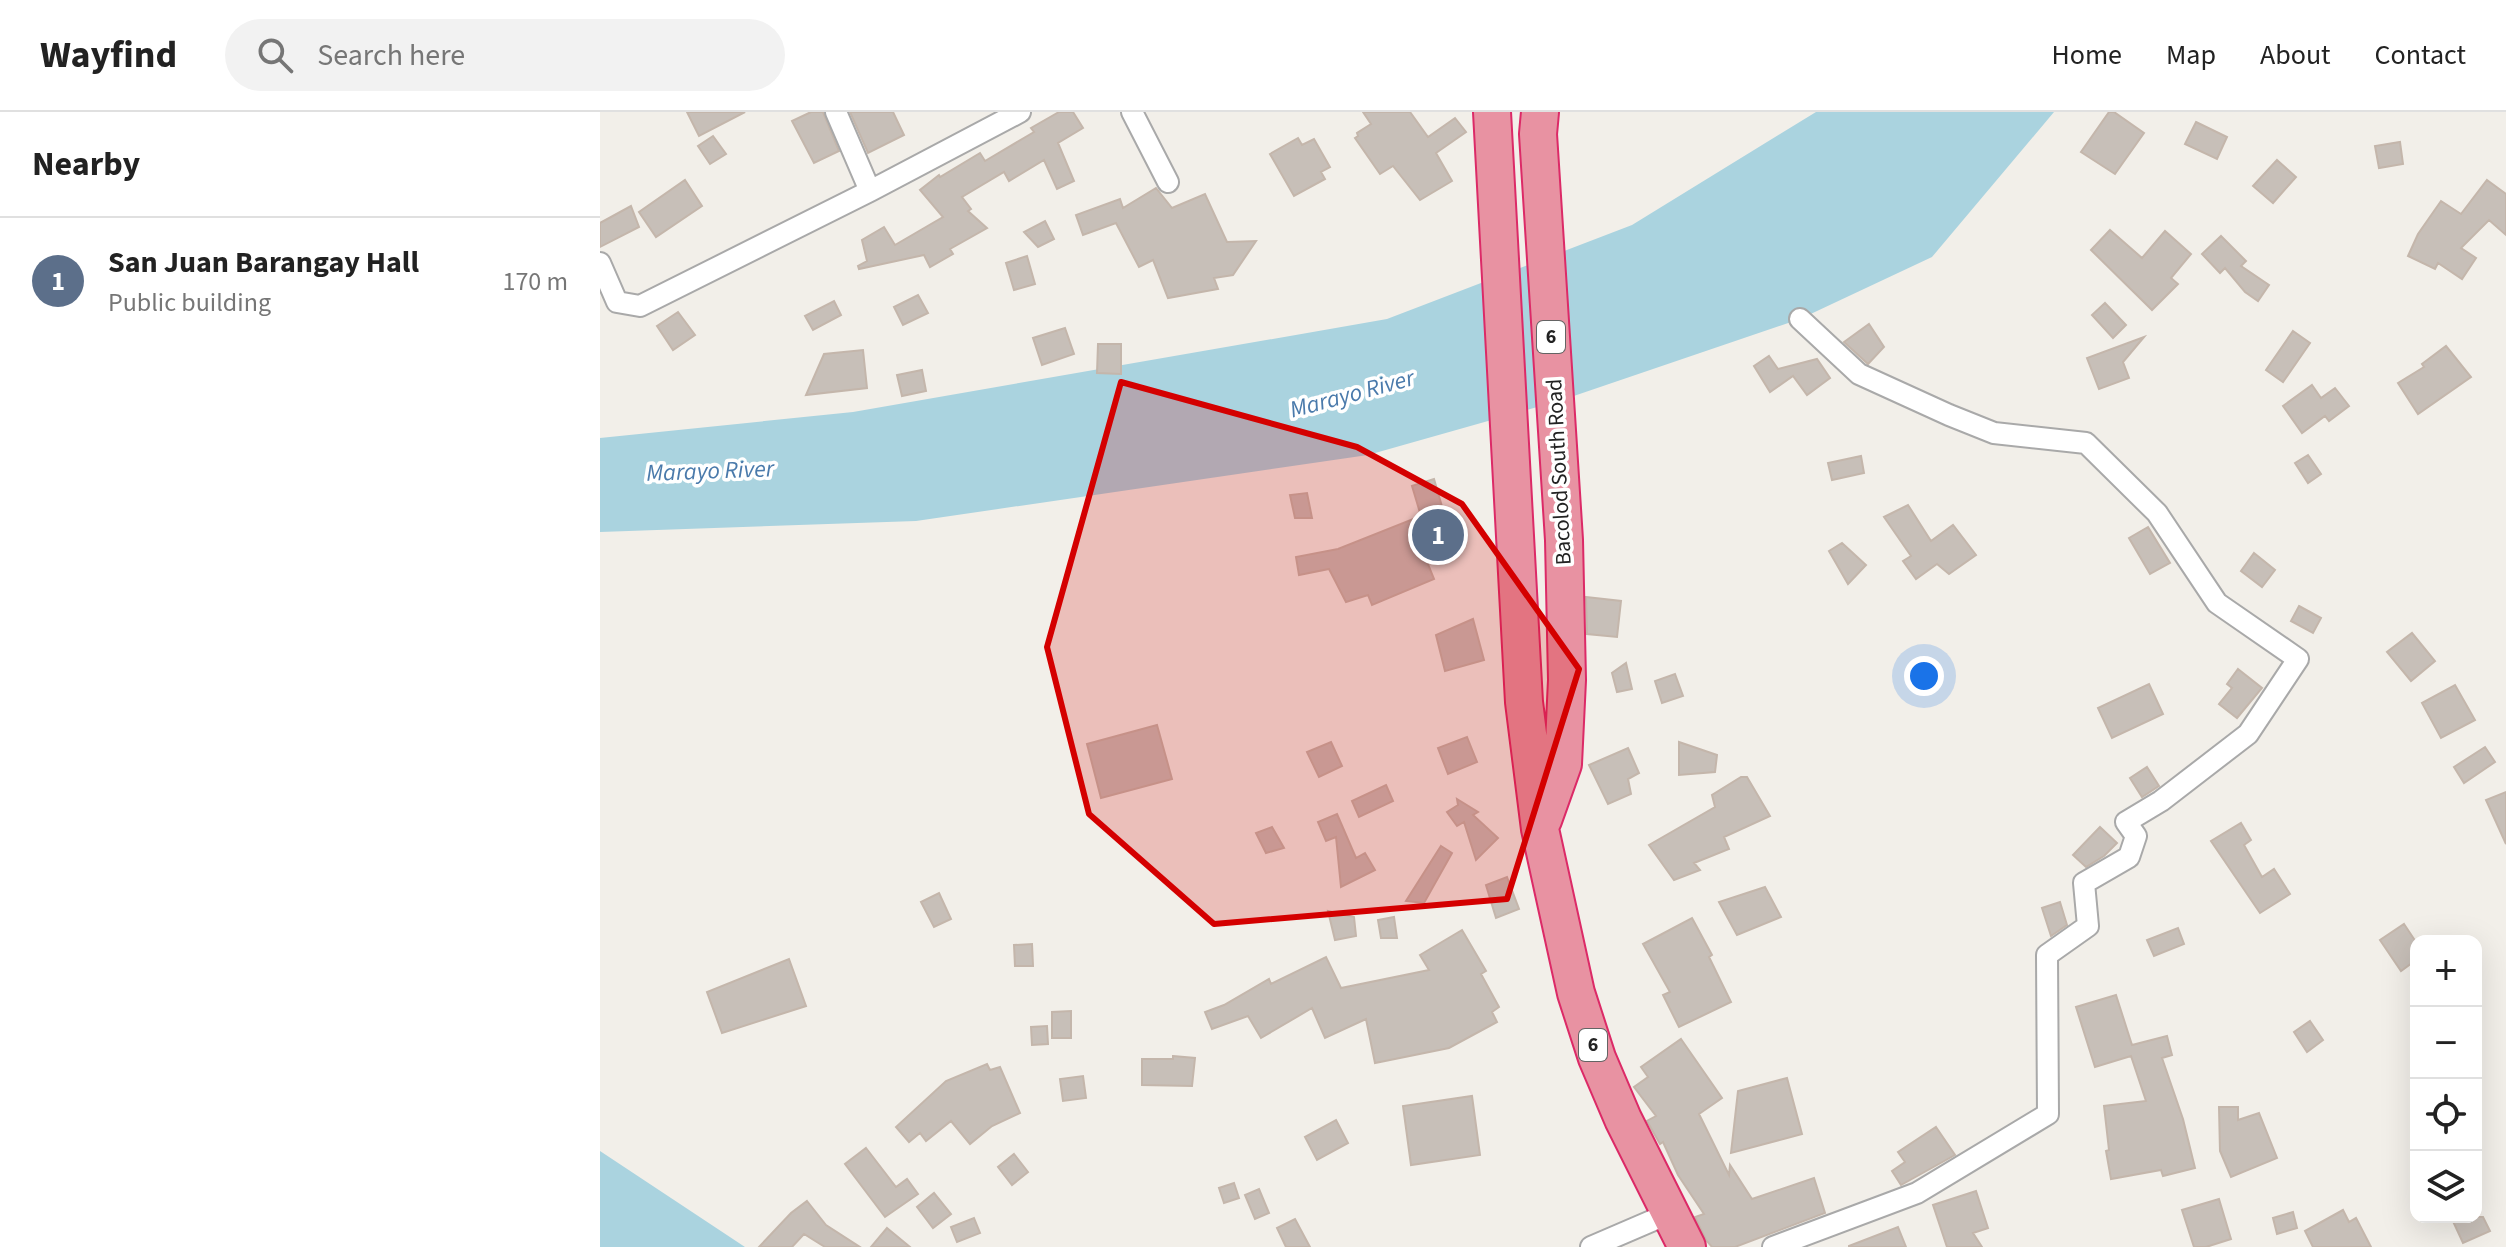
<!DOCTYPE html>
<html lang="en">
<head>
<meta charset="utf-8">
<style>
  body { margin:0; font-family:"Source Sans 3",sans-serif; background:#f2f2f2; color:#222 }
  .controls { position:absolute; right:24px; bottom:24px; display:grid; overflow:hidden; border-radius:16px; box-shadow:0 8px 32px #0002 }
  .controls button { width:72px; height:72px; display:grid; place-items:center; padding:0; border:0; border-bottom:2px solid #e0e0e0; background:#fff; color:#222; font:40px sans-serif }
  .you { position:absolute; left:1324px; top:564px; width:28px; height:28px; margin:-20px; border:6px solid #fff; border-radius:50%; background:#1a73e8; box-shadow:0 0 0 12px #1a73e833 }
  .badge { display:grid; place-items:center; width:52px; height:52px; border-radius:50%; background:#d40000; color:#fff; font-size:26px; font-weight:700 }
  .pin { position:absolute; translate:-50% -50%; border:4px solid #fff; box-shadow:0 2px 8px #0006 }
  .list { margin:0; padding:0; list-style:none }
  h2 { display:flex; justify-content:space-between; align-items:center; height:104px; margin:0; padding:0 32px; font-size:34px }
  h2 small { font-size:26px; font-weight:400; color:#767676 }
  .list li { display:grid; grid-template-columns:52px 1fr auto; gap:24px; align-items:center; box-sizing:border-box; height:128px; padding:0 32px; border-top:2px solid #e0e0e0 }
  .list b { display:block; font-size:30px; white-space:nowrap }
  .list p { margin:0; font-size:26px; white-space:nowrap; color:#767676 }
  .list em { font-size:26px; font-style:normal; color:#767676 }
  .icon { flex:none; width:44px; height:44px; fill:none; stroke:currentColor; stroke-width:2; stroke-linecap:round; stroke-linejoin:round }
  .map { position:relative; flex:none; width:1906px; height:1135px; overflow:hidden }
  header { display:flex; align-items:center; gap:48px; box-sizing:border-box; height:112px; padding:0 40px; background:#fff; border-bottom:2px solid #e0e0e0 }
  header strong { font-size:38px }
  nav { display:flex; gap:44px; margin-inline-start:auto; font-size:28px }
  .search { width:560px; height:72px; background:#f2f2f2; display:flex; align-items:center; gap:20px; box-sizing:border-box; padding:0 28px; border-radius:44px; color:#767676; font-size:30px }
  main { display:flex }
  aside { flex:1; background:#fff }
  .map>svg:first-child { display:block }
  .water { fill:#aad3df }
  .building { fill:#c7bfb8; stroke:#c4b6ab; stroke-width:2 }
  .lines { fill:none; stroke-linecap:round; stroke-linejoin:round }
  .street-casing { stroke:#a9a9a9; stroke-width:24 }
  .highway-casing { stroke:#dc2a67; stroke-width:40 }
  .street { stroke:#fff; stroke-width:20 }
  .highway { stroke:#e892a2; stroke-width:36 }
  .marked { fill:#d40000; fill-opacity:0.2; stroke:#d40000; stroke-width:6; stroke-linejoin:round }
  .labels { text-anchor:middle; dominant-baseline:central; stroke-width:7; stroke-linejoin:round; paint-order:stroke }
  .shield { fill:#fff; stroke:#646464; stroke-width:2 }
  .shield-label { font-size:20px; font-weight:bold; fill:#222 }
  .street-label { font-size:22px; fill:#222; stroke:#fff }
  .water-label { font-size:24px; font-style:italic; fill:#4a7aab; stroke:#fff }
</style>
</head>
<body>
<header>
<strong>Wayfind</strong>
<div class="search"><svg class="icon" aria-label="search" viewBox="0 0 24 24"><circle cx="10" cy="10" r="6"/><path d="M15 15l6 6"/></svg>Search here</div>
<nav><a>Home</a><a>Map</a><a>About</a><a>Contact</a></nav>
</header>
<main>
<aside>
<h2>Nearby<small></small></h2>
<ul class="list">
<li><span class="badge" style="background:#5c6f8a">1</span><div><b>San Juan Barangay Hall</b><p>Public building</p></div><em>170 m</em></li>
</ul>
</aside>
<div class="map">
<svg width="1906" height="1135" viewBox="0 0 1906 1135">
  <rect width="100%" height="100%" fill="#f2efe9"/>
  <path class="water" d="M1216,0H1454L1332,145L1200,207L962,288L768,343L316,409L0,420V326L253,300L787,207L1032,113Z
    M0,1039L145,1135H0Z"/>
  <path class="building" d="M87,0H145L99,24Z
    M211,0H223L239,39L214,51L192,9Z
    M250,0H293L304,23L268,41Z
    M459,0H473L483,16L458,31L474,69L457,77L444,48L409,69L404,60L362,85L371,97L368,99L387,116L350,137L353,142L330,155L324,143L259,157L258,154L267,149L262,128L284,115L295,133L343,105L320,78L339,63L340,65L380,41L385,49L434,20L431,16Z
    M763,0H810L828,25L855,6L866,20L836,41L852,69L820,88L793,54L780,62L755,26L758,24L757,21L771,12Z
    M1509,0H1514L1544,21L1515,62L1481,40Z
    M1596,10L1627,25L1617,47L1585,32Z
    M113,24L126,42L110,52L98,34Z
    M698,26L702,33L714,27L730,55L721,60L725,67L694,84L670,42Z
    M1800,30L1803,52L1779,56L1775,34Z
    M1677,48L1696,65L1673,91L1653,74Z
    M85,68L102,94L56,125L39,100Z
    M1887,68L1906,82V123L1889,108L1861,136L1876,146L1862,167L1838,151L1835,157L1808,144L1818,122L1841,89L1861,102Z
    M556,76L572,96L605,82L627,130L656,129L633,163L614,166L618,177L568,186L553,148L539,155L516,111L483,123L476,103L520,87L523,96Z
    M31,94L39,115L0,135V111Z
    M445,109L454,127L438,135L424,120Z
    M1510,118L1542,146L1565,119L1591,142L1571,166L1578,172L1552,198L1491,138Z
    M1621,124L1646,149L1641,154L1669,173L1658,189L1645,180L1625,156L1620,161L1602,142Z
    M427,144L435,172L414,178L406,151Z
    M318,183L328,201L303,213L294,195Z
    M234,189L241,203L213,218L205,204Z
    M1505,191L1526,213L1513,226L1492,203Z
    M78,200L95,223L73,238L57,214Z
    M1269,212L1284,235L1268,252L1244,230Z
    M465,216L474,242L442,253L433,226Z
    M1693,219L1710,231L1683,270L1666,258Z
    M1544,225L1523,250L1529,266L1499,277L1487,246Z
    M498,232H521V262L497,261Z
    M1846,234L1871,265L1818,302L1798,271L1824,255L1822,252Z
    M263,238L267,276L206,283L224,242Z
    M1169,244L1178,257L1217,247L1230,266L1207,283L1193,264L1170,280L1154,254Z
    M322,258L326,279L302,284L297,263Z
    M1712,273L1721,286L1735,276L1749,294L1729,309L1725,304L1702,321L1683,294Z
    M1708,343L1721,362L1708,371L1695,351Z
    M1261,344L1264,361L1232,368L1228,351Z
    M834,367L854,436L825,445L834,467L772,493L768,483L746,490L729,457L699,463L696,445L738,437L821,404L812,374Z
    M707,381L712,406H695L690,383Z
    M1308,393L1331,429L1353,413L1376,443L1349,462L1337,452L1316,467L1303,449L1311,444L1284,405Z
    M1548,415L1570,451L1550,462L1529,426Z
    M1242,431L1266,453L1248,472L1229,439Z
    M1654,441L1675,458L1662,475L1641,459Z
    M986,485L1021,489L1017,525L987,522Z
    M1699,494L1721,506L1713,521L1691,509Z
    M873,507L884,548L845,559L836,523Z
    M1812,521L1835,549L1811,569L1787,540Z
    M1026,551L1032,577L1017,580L1012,561Z
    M1638,557L1662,576L1637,606L1619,592L1632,576L1627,572Z
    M1075,562L1083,584L1062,591L1055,569Z
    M1549,572L1563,602L1512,626L1498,596Z
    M1855,573L1875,608L1841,626L1822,591Z
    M557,613L572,667L501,686L487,632Z
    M867,625L877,650L848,662L838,636Z
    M731,630L742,654L719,665L707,640Z
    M1079,630L1117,643L1115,660L1079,663Z
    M1885,635L1895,650L1864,671L1854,655Z
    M1028,636L1039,661L1028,667L1031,682L1008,692L989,653Z
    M1547,655L1559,674L1542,685L1530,666Z
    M1141,665H1147L1170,704L1124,725L1129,737L1094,751L1100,758L1074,768L1049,733L1115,695L1112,683Z
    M786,673L793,689L759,705L752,689Z
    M1906,680V732L1886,688Z
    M857,687L878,700L873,703L898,726L876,748L864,710L857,714L847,700L858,693Z
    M737,702L756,746L765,741L775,758L741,775L736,725L726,729L718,710Z
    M1641,711L1651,728L1644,733L1662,765L1674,757L1690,782L1660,801L1611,729Z
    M672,715L684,736L666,741L656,721Z
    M1500,715L1517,731L1504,744L1486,755L1473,743Z
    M841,734L852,741L824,791L806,789Z
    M907,765L919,797L896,806L886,773Z
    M1165,775L1181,805L1137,823L1119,790Z
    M339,781L351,807L334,815L321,790Z
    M1460,790L1467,813L1451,824L1442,796Z
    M728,799L754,805L756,824L735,828Z
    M794,805L797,826H781L778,808Z
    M1092,806L1112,843L1109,845L1131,890L1079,915L1063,883L1070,880L1043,832Z
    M1804,812L1816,830V848L1801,859L1780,828Z
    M1578,816L1584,832L1554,844L1547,828Z
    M862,818L886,859L881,862L899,895L892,900L897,910L849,936L775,951L766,907L725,926L712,896L661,926L648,904L612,917L605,900L624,893L669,867L671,872L726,845L741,876L829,858L820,843Z
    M432,832L433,854H415L414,833Z
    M189,847L206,894L122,921L107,880Z
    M1516,883L1532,933L1567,924L1572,943L1562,946L1583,1007L1595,1056L1563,1064L1561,1058L1511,1067L1506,1039L1509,1038L1504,994L1546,989L1531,944L1495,955L1476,895Z
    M471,899V926H452V900Z
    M1710,909L1723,928L1707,940L1694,920Z
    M447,914L448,932L432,933L431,915Z
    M1081,927L1122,986L1099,1002L1129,1063L1130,1053L1152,1087L1214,1066L1225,1101L1135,1135H1112L1106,1128L1095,1105L1104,1102L1078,1063L1063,1030L1060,1032L1047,1009L1056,1004L1034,975L1048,965L1041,955Z
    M573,944L595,946L592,974L542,973V947H573Z
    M387,952L390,958L400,955L420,1001L392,1014L370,1032L351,1009L326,1029L320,1021L309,1030L296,1015L346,969Z
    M483,964L486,986L463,989L460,967Z
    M1187,966L1202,1022L1131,1041L1138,979Z
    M872,984L880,1043L811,1053L803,994Z
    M1619,995H1638V1008L1659,1001L1677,1046L1631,1065L1620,1039Z
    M736,1008L748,1031L717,1048L705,1025Z
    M1336,1015L1355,1043L1301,1073L1292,1059L1305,1050L1298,1040Z
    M266,1036L296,1075L307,1067L318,1082L285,1105L245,1052Z
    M414,1042L428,1060L412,1073L398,1055Z
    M634,1071L639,1086L624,1091L619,1076Z
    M659,1077L669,1101L655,1107L645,1083Z
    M1376,1079L1388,1116L1373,1121L1382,1135H1347L1333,1093Z
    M334,1081L351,1102L333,1116L317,1095Z
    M1619,1087L1631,1127L1606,1135H1594L1582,1098Z
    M207,1089L226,1113L260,1135H225L204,1122L192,1135H159L191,1101Z
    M1743,1098L1749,1110L1756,1106L1771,1135H1713L1705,1119Z
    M1693,1100L1697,1116L1677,1122L1673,1106Z
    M1851,1105H1883L1890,1119L1863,1131Z
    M374,1106L380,1121L357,1130L351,1115Z
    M695,1107L710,1135H686L677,1116Z
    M1298,1115L1306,1135H1249V1134Z
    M287,1116L310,1135H271Z"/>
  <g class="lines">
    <defs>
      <path id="street" d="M236,0L270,79
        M532,0L568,70
        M0,151L17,190L40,194L270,79L420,0
        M991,1135L1070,1101
        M1173,1135L1317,1081L1448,1002L1447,843L1488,814L1484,771L1529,745L1536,724L1526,710L1561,689L1648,622L1698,547L1617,491L1557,401L1486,331L1394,321L1349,303L1259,262L1200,207"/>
      <path id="highway" d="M892,0L924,590L940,717L976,881L997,946L1023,1007L1087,1135
        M940,0L938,22L964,428L967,568L963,652L943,708"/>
    </defs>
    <use href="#street" class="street-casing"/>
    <use href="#highway" class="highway-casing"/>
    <use href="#street" class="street"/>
    <use href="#highway" class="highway"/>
  </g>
  <path class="marked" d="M521,270L757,335L862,392L979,557L907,787L614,812L489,702L447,535Z"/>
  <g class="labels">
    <g class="shield">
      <rect x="937" y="209" width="28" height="32" rx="6"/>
      <rect x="979" y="917" width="28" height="32" rx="6"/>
    </g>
    <g class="shield-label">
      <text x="951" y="225">6</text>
      <text x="993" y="933">6</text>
    </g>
    <g class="street-label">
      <text transform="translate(959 360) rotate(-93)">Bacolod South Road</text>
    </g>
    <g class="water-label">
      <text transform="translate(752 282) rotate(-15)">Marayo River</text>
      <text transform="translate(110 359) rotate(-2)">Marayo River</text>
    </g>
  </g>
</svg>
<div class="controls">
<button>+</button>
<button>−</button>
<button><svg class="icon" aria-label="locate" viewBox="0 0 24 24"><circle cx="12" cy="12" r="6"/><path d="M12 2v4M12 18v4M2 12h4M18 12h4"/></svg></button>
<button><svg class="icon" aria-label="layers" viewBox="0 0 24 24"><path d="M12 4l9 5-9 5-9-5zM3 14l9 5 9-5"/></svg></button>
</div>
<div class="you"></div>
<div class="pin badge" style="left:838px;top:423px;background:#5c6f8a">1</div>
</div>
</main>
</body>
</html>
